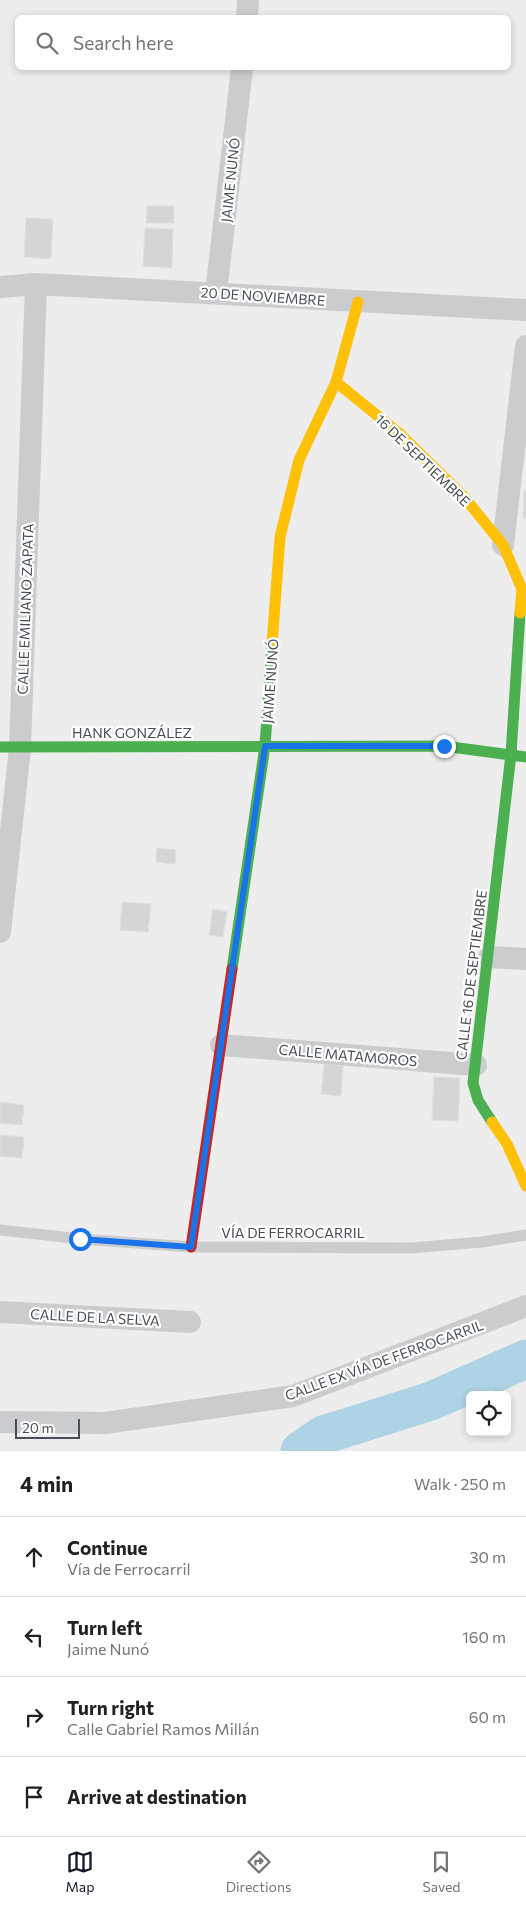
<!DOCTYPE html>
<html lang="en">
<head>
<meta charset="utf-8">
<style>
  body { margin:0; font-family:Commissioner,sans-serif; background:#f6f6f6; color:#202124 }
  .controls { position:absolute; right:15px; bottom:15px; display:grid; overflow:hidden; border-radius:8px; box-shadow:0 2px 8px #0003 }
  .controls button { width:45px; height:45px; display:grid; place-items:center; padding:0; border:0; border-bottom:1px solid #e0e0e0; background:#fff; color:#202124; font:25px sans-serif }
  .scale { position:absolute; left:15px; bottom:12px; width:65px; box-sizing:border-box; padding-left:5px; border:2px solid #474e57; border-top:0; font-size:14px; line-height:18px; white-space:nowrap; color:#474e57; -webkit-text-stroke:4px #fff; paint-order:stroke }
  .stop { position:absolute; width:15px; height:15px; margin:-11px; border:4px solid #1a73e8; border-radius:50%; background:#fff }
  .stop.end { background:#1a73e8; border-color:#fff; box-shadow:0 1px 5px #0008 }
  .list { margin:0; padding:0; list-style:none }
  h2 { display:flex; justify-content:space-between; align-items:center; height:65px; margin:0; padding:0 20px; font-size:21px }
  h2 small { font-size:16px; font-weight:400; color:#757577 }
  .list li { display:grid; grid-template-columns:32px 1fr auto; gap:15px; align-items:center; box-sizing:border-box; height:80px; padding:0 20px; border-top:1px solid #e0e0e0 }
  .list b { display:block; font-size:19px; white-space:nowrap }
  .list p { margin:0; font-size:16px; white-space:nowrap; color:#757577 }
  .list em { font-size:16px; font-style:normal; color:#757577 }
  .icon { flex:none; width:28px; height:28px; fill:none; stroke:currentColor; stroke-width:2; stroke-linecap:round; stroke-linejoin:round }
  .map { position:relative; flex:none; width:526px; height:1451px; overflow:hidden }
  .search { position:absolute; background:#fff; box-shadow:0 2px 8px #0003; left:15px; right:15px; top:15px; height:55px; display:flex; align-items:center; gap:12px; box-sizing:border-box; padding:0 18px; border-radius:8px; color:#757577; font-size:19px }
  .sheet { height:385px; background:#fff }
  nav { display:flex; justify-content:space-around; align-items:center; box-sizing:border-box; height:70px; border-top:1px solid #e0e0e0; background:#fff; font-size:14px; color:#757577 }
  nav a { display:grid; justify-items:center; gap:2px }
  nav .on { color:#111827 }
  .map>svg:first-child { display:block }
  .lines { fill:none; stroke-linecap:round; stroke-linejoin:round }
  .river { stroke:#add3e4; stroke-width:39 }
  .building { fill:#d5d5d7; stroke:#dfdfe0 }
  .lane { stroke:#caccce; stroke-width:11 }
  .street { stroke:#caccce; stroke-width:22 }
  .fast { stroke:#4caf50; stroke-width:11 }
  .slow { stroke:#ffc107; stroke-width:11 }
  .jam { stroke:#c62828; stroke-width:11 }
  .route { stroke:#1a73e8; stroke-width:6 }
  .labels { text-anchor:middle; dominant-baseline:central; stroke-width:4.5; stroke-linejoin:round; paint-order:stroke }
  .street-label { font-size:14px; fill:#474e57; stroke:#fff }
</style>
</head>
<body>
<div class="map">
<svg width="526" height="1451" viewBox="0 0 526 1451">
  <rect width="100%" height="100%" fill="#eeeded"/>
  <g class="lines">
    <path class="river" d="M300,1451L323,1435L431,1401L526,1359"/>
  </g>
  <path class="building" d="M147,206H174V223H146Z
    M26,218L53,219L51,259L24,257Z
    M145,228L173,229L172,268L143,266Z
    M524,490H526V518H523Z
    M157,848L176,850L175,864L156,862Z
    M122,902L151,904L148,932L120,930Z
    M213,909L227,912L223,937L209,935Z
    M324,1064L343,1066L341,1096L321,1094Z
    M434,1077L460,1078L458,1121L432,1120Z
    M0,1102L24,1105L22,1125L0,1123Z
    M0,1135L24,1137L22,1158L0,1156Z
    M492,1390L494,1395H475Z"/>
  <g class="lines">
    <path class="lane" d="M0,1230L81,1239L191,1247L411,1248L482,1242L526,1235"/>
    <path class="street" d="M247,18L248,0
      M0,287L36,284L526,310
      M216,293L242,68
      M503,545L526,346
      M0,932L20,748L36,284
      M489,957L526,959
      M221,1045L476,1065
      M0,1312L190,1322
      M0,1422L105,1423L293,1396L526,1306"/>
    <path class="fast" d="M0,747L444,746L526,757
      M232,969L265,746L272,645
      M492,1122L478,1100L473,1083L511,754L520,613"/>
    <path class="slow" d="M336,382L400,434L464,497L503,545L522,589L520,613
      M272,645L280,537L299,460L336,382L358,302
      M492,1122L507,1144L526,1186"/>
    <path class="jam" d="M191,1247L232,969"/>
  </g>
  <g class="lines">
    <path class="route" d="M80,1239L191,1247L265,746H444"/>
  </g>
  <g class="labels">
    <g class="street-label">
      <text transform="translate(230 180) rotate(-84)">JAIME NUNÓ</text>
      <text transform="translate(263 296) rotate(4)">20 DE NOVIEMBRE</text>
      <text transform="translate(423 460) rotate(44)">16 DE SEPTIEMBRE</text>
      <text transform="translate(25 609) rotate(-88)">CALLE EMILIANO ZAPATA</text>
      <text transform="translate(270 681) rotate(-86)">JAIME NUNÓ</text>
      <text x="132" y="732">HANK GONZÁLEZ</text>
      <text transform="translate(471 975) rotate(-83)">CALLE 16 DE SEPTIEMBRE</text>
      <text transform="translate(348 1055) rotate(5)">CALLE MATAMOROS</text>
      <text x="293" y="1232">VÍA DE FERROCARRIL</text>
      <text transform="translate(95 1317) rotate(3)">CALLE DE LA SELVA</text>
      <text transform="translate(384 1360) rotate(-20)">CALLE EX VÍA DE FERROCARRIL</text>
    </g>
  </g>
</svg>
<div class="controls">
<button><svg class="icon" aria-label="locate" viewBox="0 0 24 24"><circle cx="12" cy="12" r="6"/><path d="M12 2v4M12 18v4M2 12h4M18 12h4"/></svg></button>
</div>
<div class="scale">20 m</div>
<div class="stop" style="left:80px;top:1239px"></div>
<div class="stop end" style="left:444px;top:746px"></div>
<div class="search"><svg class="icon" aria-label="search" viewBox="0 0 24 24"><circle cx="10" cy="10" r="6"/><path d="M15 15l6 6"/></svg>Search here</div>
</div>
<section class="sheet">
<h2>4 min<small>Walk · 250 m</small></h2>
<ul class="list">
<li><svg class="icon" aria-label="ahead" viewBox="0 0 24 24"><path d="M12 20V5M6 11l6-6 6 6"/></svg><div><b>Continue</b><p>Vía de Ferrocarril</p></div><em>30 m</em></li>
<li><svg class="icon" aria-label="left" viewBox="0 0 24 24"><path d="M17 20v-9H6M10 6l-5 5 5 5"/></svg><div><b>Turn left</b><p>Jaime Nunó</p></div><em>160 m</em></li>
<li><svg class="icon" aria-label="right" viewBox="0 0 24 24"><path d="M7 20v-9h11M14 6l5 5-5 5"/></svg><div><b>Turn right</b><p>Calle Gabriel Ramos Millán</p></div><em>60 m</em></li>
<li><svg class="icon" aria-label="arrive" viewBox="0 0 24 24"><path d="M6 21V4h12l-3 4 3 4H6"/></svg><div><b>Arrive at destination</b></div></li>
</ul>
</section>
<nav>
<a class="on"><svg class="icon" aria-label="map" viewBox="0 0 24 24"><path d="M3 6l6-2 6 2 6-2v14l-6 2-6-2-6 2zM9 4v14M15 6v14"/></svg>Map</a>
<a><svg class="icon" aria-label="directions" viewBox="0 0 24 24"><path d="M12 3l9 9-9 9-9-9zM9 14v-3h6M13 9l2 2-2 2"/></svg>Directions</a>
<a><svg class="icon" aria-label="saved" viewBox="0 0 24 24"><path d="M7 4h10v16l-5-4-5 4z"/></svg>Saved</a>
</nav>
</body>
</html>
